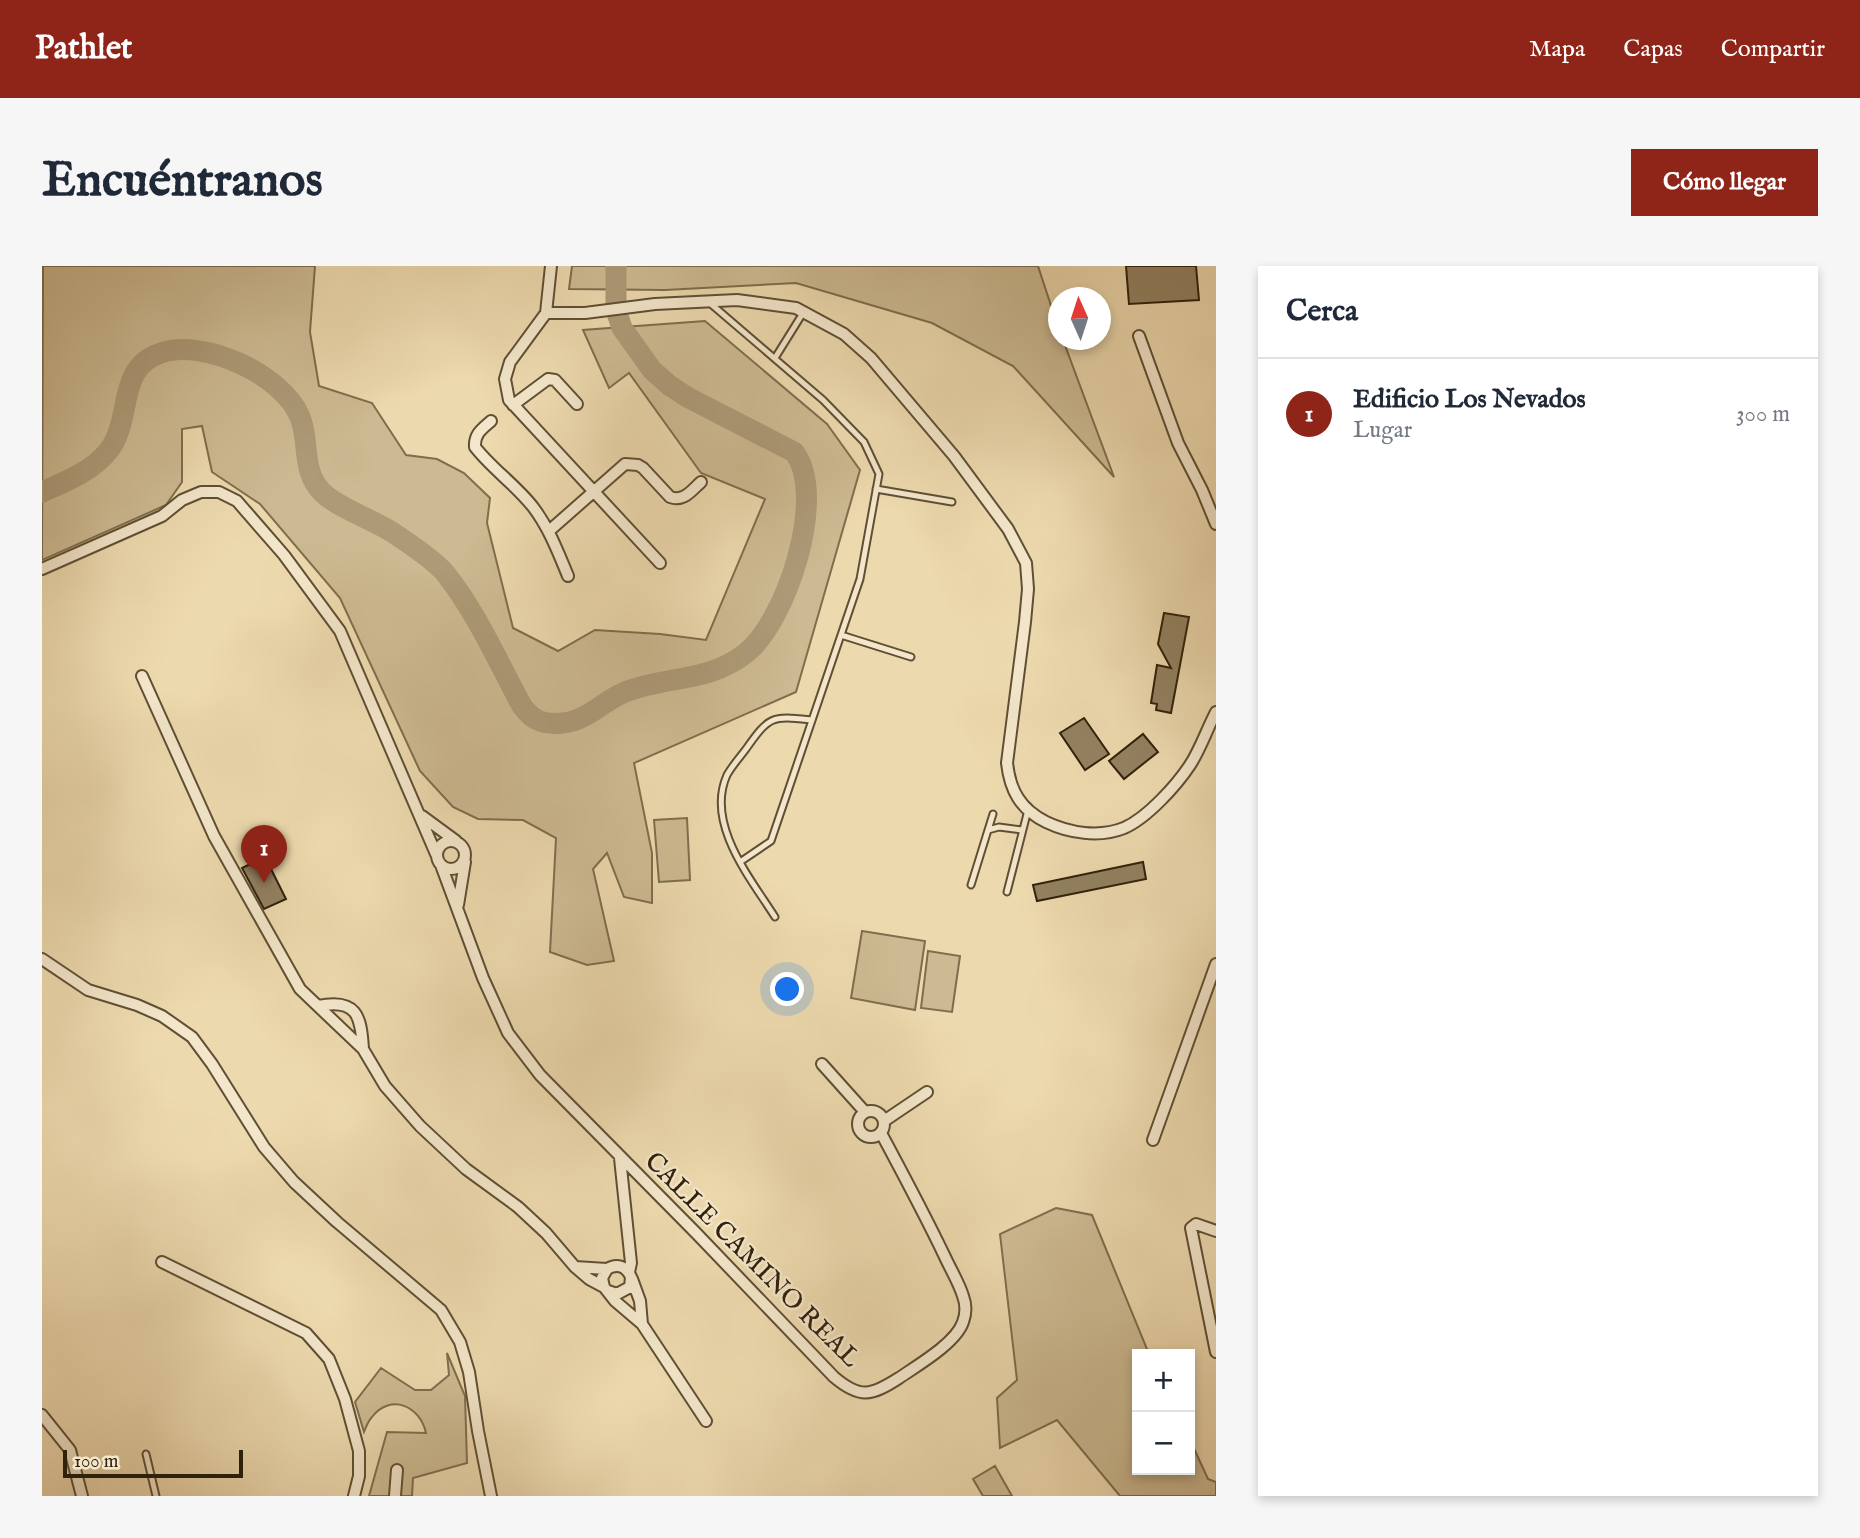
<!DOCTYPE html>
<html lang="es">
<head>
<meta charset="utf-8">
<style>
  body { margin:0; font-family:"IM FELL English",serif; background:#f6f6f7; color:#1f2937 }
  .controls { position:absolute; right:21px; bottom:21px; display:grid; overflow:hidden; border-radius:0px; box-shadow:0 4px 10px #0003 }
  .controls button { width:63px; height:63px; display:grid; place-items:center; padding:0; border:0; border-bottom:2px solid #e0e1e3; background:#fff; color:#1f2937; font:35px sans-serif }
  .compass { position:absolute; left:1006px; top:21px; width:63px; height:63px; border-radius:50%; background:#fff; box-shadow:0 4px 10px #0003; rotate:357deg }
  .scale { position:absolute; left:21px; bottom:18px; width:180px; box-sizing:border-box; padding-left:7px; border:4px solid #30210b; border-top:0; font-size:19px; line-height:24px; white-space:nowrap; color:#30210b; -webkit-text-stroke:5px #f3e6ca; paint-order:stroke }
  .you { position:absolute; left:746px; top:724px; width:24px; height:24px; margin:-18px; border:5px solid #fff; border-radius:50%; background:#1a73e8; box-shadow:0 0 0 10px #1a73e833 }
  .badge { display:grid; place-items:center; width:46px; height:46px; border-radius:50%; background:#8f2418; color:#fff; font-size:23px; font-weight:700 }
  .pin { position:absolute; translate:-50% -58px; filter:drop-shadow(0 2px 4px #0008) }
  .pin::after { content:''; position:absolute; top:37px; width:24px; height:21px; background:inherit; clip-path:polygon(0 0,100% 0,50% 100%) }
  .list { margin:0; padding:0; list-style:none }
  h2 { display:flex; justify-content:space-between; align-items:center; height:91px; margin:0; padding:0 28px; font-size:30px }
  h2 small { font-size:23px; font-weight:400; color:#747a83 }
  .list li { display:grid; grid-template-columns:46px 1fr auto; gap:21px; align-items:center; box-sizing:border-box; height:112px; padding:0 28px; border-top:2px solid #e0e1e3 }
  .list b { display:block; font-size:26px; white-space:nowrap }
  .list p { margin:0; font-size:23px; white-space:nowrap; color:#747a83 }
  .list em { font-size:23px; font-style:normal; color:#747a83 }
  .map { position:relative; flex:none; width:1174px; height:1230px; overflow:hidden; border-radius:0px }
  header { display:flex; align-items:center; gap:42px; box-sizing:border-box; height:98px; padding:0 35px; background:#8f2418; color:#fff }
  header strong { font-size:33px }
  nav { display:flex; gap:38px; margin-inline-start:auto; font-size:24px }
  .intro { display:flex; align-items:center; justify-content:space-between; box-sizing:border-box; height:168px; padding:0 42px }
  h1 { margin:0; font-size:49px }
  .button { padding:18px 32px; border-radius:0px; background:#8f2418; color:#fff; font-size:24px; font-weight:700 }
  main { display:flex; gap:42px; padding:0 42px }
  aside { flex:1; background:#fff; border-radius:0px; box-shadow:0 4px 10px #0003 }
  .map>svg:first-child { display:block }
  .green { fill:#cdba92; stroke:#7e6e4e; stroke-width:2 }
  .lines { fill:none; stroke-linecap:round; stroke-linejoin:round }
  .river { stroke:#ad9a77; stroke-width:21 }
  .building { fill:#928160; stroke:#30210b; stroke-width:2 }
  .lane-casing { stroke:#5f4f34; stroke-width:9 }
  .street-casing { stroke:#5f4f34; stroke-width:14 }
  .lane { stroke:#f3e6ca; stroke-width:5 }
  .street { stroke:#f3e6ca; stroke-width:10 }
  .labels { text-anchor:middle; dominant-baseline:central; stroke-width:5; stroke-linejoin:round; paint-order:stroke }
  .street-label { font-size:26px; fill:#30210b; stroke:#f3e6ca }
</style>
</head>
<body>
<header>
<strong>Pathlet</strong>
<nav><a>Mapa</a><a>Capas</a><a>Compartir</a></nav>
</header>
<div class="intro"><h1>Encuéntranos</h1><a class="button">Cómo llegar</a></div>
<main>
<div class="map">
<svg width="1174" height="1230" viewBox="0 0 1174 1230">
  <rect width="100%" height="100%" fill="#edd9ae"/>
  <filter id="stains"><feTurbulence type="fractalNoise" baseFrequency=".00286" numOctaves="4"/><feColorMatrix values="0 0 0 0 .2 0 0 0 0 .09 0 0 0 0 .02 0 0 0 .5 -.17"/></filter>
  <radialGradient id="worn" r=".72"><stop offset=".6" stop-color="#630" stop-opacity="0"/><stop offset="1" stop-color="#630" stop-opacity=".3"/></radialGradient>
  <path class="green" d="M1,0H273L268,66L277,120L330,137L364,189L395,193L422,207L448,232L445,257L471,362L516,385L553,364L618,368L664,374L723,233L659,207L587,107L567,122L541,64L663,55L785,158L818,204L754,426L592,497L610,587V637L582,631L565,587L551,603L572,695L545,699L508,686L514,572L481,554L436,553L411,541L378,505L298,332L218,238L170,206L160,160L140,163V216L124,239L0,294Z
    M530,0H996L1016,61V74H1021L1072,211L971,100L890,57L754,17L623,24L527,23Z
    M645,552L648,614L617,616L612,554Z
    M820,665L883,675L873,744L809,732Z
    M886,685L918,690L910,746L879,742Z
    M1014,942L1050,949L1107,1088H1095V1204H1148V1174L1166,1213L1174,1216V1230H1078L1015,1154L958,1182L955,1132L975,1114L958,968Z
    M405,1087L423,1130L425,1197L371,1212L370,1230H327L345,1166L384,1167C378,1140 349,1127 330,1151C326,1155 324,1161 322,1166L313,1136L339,1102L373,1124H389L407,1109Z
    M953,1200L970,1230H941L931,1213Z"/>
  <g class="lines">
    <path class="river" d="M0,226C23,216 51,205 67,184C91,153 74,101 119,87C162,72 241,109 258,151C268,176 259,205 280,226C295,242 333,254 353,268C369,279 391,293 403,307C435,347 456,396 480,440C491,455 502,459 521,457C545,455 561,435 583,426C626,409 666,417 704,387C744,356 786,229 752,186L645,131L627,119L610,104L580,62L574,44V0"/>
  </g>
  <path class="building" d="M1084,0H1154L1157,34L1087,38Z
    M1122,347L1147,351L1129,447L1114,444L1115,438L1109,437L1115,399L1129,402L1116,378Z
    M1042,452L1067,488L1043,504L1018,467Z
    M1101,468L1116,486L1082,513L1067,495Z
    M223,591L244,633L222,643L200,602Z
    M1101,596L1104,613L995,635L991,619Z"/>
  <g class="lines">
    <defs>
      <path id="lane" d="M669,38L781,134L822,176L837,208L818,313L729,575L698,596
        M733,92L761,47
        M834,223L910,236
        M799,369L869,391
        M946,564L951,548
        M929,619L946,564L957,561L980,564
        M965,626L986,544
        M733,651C709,613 663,558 685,509C690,500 698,491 704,483C728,449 730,450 770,454
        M104,1188L114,1230"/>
      <path id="street" d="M509,0L504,47H543L613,38L695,34L754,42L802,68L829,92L912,190L966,263L984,297L986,323L983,356L965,497C968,524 978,543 1004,556C1027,567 1057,572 1082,562C1105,552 1134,520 1148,499C1158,484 1165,463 1174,446
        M504,47L468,96L463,113L467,134L618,297
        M1097,70L1136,177L1160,224L1174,258
        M471,139L506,113L513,114L535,138
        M449,155C440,163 432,168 433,181C450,203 474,219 491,241C507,262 516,286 526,310
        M507,265L583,198L596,199L601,202L628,231C642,236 649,225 659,216
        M0,303L120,250L140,234L159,226H177L195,235L242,289L298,365L394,588
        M100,410L172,570L258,723L321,783L343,820L378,860L424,903L476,941L504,967L533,1001L547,1013L562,1021
        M380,550L414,575
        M395 589a14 14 0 1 1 28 0a14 14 0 1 1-28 0Z
        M399,599L441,712L466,767L498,809L655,968L792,1111C818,1133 829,1130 857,1112C876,1099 914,1077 921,1056C924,1048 924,1038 921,1030C917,1017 909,1004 903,991C883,949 861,908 839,867
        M416,639L423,596
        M0,693L46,724L95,739L120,750L150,771L170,798L222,881L252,916L295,956L399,1044L418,1076L427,1106L436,1165L449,1230
        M276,740C315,732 319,750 321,783
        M780,798L823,846
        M816 858a13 13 0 1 1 26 0a13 13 0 1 1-26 0Z
        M842,855L885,826
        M1111,874L1174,698
        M578,892L589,997L587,1006
        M1174,965L1154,958L1149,962L1174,1086
        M120,996L264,1067L287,1093L303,1133L317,1185V1210L312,1230
        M533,1001L565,1003
        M590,1013L598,1035L600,1058
        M566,1025L575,1028L588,1021L589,1011C584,1000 575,997 565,1003L560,1012L562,1021L573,1035L600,1058L664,1155
        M0,1149L28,1184L40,1230
        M353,1230L355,1204"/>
    </defs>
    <use href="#lane" class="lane-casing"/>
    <use href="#street" class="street-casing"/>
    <use href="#lane" class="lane"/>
    <use href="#street" class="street"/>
  </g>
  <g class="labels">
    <g class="street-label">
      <text transform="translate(710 994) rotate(45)">CALLE CAMINO REAL</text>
    </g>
  </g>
  <rect width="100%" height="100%" filter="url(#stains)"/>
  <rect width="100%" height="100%" fill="url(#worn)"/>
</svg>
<div class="controls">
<button>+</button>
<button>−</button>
</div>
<svg class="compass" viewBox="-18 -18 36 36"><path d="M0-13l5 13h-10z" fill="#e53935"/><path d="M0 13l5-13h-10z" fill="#747a83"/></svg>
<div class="scale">100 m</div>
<div class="you"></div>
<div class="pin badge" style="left:222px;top:617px">1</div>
</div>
<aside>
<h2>Cerca<small></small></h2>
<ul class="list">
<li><span class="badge">1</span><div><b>Edificio Los Nevados</b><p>Lugar</p></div><em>300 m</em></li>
</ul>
</aside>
</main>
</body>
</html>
